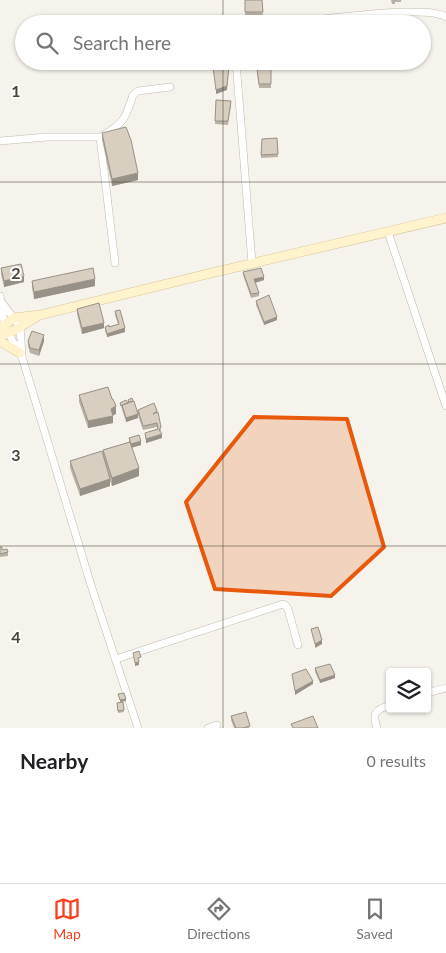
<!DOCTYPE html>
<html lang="en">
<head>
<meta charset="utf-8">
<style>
  body { margin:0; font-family:Lato,sans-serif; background:#f2f2f2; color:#202124 }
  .controls { position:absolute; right:15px; bottom:15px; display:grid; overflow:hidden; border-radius:5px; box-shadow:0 1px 4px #0004 }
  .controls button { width:45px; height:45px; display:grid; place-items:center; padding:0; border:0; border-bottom:1px solid #e0e0e0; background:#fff; color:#202124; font:25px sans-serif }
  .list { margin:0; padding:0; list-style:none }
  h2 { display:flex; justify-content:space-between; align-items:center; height:65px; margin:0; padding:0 20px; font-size:21px }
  h2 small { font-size:16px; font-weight:400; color:#757577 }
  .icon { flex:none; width:28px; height:28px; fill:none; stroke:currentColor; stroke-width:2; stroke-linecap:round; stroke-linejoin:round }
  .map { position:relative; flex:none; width:446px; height:728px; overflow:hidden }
  .search { position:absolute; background:#fff; box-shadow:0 1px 4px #0004; left:15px; right:15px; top:15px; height:55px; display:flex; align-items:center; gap:12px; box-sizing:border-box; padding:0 18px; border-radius:28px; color:#757577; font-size:19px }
  .sheet { height:155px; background:#fff }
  nav { display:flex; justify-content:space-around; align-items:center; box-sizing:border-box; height:70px; border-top:1px solid #e0e0e0; background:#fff; font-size:14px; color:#757577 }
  nav a { display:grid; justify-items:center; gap:2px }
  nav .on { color:#fc3f1d }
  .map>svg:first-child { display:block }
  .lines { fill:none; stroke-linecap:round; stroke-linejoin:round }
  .street-casing { stroke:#c2bbae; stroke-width:8 }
  .secondary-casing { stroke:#d6c79b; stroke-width:10 }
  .street { stroke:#fff; stroke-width:7 }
  .secondary { stroke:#fff3cd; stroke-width:9 }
  .wall { fill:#bab2a6 }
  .shaded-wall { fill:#979187 }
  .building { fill:#d8cfc1; stroke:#979187 }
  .marked { fill:#e8590c; fill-opacity:0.2; stroke:#e8590c; stroke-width:4; stroke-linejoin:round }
  .grid { fill:none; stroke:#4b4439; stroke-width:1; stroke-opacity:0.55 }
  .grid-label { font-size:16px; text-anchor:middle; font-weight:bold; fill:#4b4439; stroke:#fff; stroke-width:4; stroke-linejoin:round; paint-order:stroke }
</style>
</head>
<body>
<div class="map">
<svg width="446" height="728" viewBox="0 0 446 728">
  <rect width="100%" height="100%" fill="#f6f3ec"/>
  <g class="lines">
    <defs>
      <path id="street" d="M285,24C311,20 429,4 446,17
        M236,61L252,263
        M102,136C125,122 125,119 133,95L138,91L170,87
        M0,141L47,137H100L115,263
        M388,232L446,406
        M0,296L5,328L20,353L23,360L90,582L138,728
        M3,304L20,327L22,355
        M116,659L283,604L286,606L288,609L298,645
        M427,693L446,688
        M208,728L217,725
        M377,728C372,713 375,710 390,705"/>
      <path id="secondary" d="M0,328L14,318L40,315L207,274L446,218
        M0,336L15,330L38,316
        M0,341L20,353"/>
    </defs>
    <use href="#street" class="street-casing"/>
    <use href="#secondary" class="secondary-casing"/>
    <use href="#street" class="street"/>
    <use href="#secondary" class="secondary"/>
  </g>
  <path class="wall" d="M245,0H262L263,17L245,18Z
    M391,0H401V2H395V4H392Z
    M271,67V88H259L257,72Z
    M216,100L231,105L228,125L215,124Z
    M102,133L138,180L112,186L102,140Z
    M277,138L278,157L261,158L262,139Z
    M1,268L24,282L4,287L1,274Z
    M243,272L264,280L255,283L259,293V296L251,298L243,275Z
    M32,281L95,286L34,299L32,288Z
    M256,301L277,320L264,325L256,305Z
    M77,309L104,328L82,334L77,314Z
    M115,311L125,332L107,337L105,330V327H109L118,324L115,315Z
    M28,341H44L39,356L30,353L28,346Z
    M79,395L116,414L113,415V423L88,428L79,402Z
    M128,400L138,412V410L157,412L161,431L160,432L162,438L146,443L145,433L157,429V427L143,430L138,415V418L126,422L120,403H128Z
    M129,438L141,445L132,447L139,476L112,486L110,481V486L80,496L70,468V461L103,454V450L129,442Z
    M0,547L2,550L8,552V556L0,557Z
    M315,668L335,678L320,683L315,672Z
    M123,702L124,712L118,713L117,703Z
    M231,716L250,728H234L231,720Z"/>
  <path class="shaded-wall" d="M229,66L227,90L216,94V90Z
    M138,173V180L112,186V179Z
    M24,276V282L4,287V281Z
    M264,277V280L254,283V279Z
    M95,279V286L34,299V292Z
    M277,317V320L264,325V322Z
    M104,323V328L82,334V328Z
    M125,328V332L107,337V334Z
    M44,335V341L39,356V350Z
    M116,406V414L111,416V409Z
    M138,414V418L126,422V418Z
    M113,416V423L88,428V421Z
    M162,434V438L146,443V439Z
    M141,441V445L131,448V444Z
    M139,468V476L112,486V478Z
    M110,479V486L80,496V489Z
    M322,640V644L315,648V644Z
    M139,662V665L135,666V663Z
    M335,675V678L320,683V680Z
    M313,681V684L295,695V691Z
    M126,699V701L120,702V700Z"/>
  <path class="building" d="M245,0H262L263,12H245Z
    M361,17H366V19H368V24H347V21H351V20L361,19Z
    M398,19H408L409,24H396V22H398Z
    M377,20V24H372V21Z
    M229,66L227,86L216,90L213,67Z
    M271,67V84H259L257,69Z
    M216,100L231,101L228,121H215Z
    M126,127L131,140L138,173L112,179L102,133Z
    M277,138L278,154L261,155L262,139Z
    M21,264L24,276L4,281L1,268Z
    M93,268L95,279L34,292L32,281Z
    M261,268L264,277L254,279L259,293L251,294L243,272Z
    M269,295L277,317L264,322L256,301Z
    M99,303L104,323L82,328L77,309Z
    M120,310L125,328L107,334L105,327L109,325V327L119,324L115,311Z
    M32,331L44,335L39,350L30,348L28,341Z
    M108,387L112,399H113L116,406L111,409L113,416L88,421L79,395Z
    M132,398L133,401L129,402L128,400Z
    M126,400L128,403L122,405L121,406L120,403Z
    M134,401L138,414L126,418L122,405Z
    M154,403L157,411L153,414L158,412L161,427L159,430L162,434L146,439L145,433L158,429L157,423L143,426L138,410Z
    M139,435L141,441L131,444L129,438Z
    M130,442L139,468L112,478L103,450Z
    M102,451L110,479L80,489L70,461Z
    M0,547H2V550L7,549L8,552L0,554Z
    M318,627L322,640L315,644L311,629Z
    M139,651L141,657L138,658L139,662L135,663L133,653Z
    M330,664L335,675L320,680L315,668Z
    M306,669L313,681L295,691L292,674Z
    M124,693L126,699L120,700L118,694Z
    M123,702L124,710L118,711L117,703Z
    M246,712L250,726L243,728H236L231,716Z
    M313,716L318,728H293L291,724Z"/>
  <path class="marked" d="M254,417L347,419L384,547L331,596L215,589L186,502Z"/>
  <path class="grid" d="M223,0V24M223,61V728M0,182H446M0,364H446M0,546H446"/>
  <g class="grid-label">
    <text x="16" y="97">1</text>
    <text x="16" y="279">2</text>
    <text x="16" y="461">3</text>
    <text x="16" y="643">4</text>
  </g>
</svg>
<div class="controls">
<button><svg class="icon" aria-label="layers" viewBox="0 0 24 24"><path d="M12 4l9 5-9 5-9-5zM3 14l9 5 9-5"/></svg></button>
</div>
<div class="search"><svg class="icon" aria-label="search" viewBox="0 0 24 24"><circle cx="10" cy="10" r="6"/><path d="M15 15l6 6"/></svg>Search here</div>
</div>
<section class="sheet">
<h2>Nearby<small>0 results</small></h2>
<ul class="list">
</ul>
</section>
<nav>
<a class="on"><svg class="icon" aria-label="map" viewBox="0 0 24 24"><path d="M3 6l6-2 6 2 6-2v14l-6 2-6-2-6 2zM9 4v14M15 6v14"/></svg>Map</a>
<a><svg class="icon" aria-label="directions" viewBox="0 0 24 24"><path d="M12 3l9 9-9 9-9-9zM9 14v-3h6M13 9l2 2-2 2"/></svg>Directions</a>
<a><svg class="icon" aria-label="saved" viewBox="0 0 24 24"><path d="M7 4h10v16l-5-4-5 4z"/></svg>Saved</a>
</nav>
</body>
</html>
